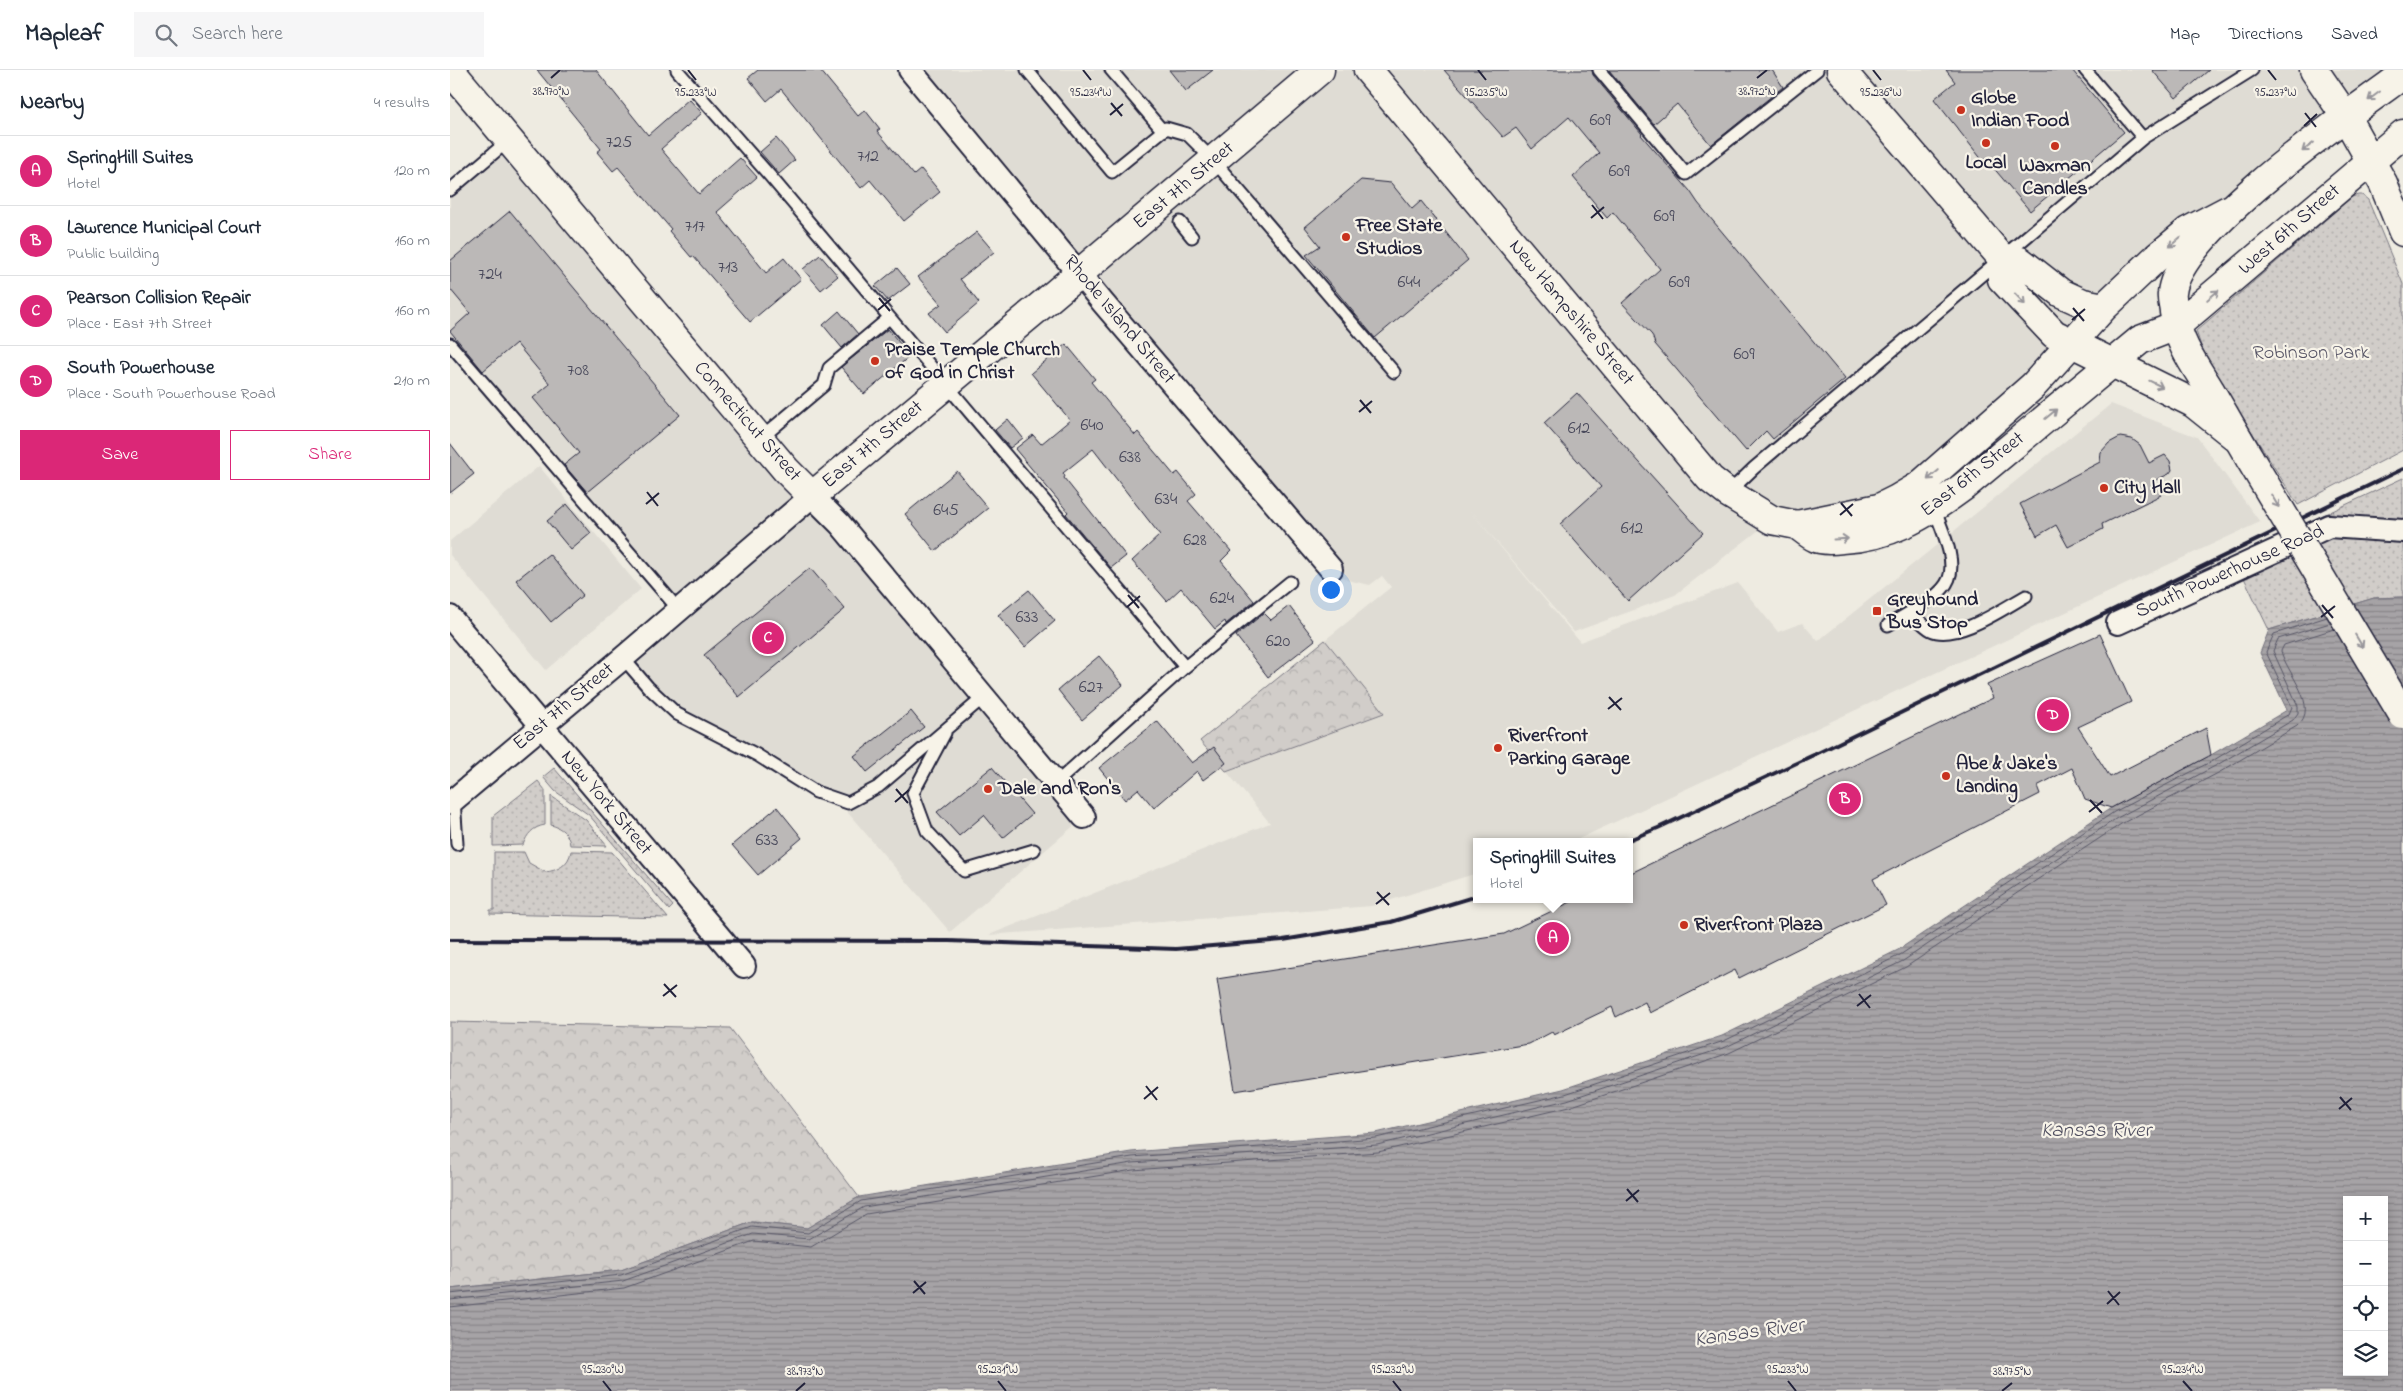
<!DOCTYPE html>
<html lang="en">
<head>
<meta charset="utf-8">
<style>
  body { margin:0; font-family:"Indie Flower",sans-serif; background:#f6f6f7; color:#1f2937 }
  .controls { position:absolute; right:15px; bottom:15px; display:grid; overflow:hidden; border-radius:0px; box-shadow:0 2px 12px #0003 }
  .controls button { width:45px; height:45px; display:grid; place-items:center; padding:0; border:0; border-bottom:1px solid #e0e1e3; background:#fff; color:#1f2937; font:25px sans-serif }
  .you { position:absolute; left:880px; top:519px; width:18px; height:18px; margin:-12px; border:4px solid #fff; border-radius:50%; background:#1a73e8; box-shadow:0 0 0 8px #1a73e833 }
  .badge { display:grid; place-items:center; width:32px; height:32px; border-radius:50%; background:#db2777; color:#fff; font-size:16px; font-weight:700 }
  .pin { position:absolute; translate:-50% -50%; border:2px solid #fff; box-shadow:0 1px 5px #0006 }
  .popup { position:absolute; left:1023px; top:768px; width:160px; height:65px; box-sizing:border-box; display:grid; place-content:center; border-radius:0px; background:#fff; filter:drop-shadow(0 1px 4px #0005); font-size:16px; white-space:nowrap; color:#747a83 }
  .popup b { font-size:19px; color:#1f2937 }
  .popup::after { content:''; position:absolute; left:50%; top:100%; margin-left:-10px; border:10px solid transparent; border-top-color:#fff }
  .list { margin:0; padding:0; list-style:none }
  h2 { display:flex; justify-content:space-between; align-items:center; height:65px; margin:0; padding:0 20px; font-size:21px }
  h2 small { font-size:16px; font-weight:400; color:#747a83 }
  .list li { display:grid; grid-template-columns:32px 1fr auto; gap:15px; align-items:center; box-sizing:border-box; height:70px; padding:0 20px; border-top:1px solid #e0e1e3 }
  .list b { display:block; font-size:19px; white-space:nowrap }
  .list p { margin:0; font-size:16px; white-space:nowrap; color:#747a83 }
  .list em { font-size:16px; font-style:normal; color:#747a83 }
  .actions { display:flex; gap:10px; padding:15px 20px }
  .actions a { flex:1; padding:11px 0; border:1px solid #db2777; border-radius:0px; text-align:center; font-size:18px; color:#db2777 }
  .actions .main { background:#db2777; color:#fff }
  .icon { flex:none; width:28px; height:28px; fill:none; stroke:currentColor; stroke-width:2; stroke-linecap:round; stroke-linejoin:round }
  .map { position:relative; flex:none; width:1953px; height:1321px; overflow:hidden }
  header { display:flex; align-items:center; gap:30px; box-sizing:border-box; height:70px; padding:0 25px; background:#fff; border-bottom:1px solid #e0e1e3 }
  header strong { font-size:24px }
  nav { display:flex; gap:28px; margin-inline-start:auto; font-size:18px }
  .search { width:350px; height:45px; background:#f6f6f7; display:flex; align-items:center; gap:12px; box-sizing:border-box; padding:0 18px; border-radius:0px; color:#747a83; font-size:19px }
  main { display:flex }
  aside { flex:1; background:#fff }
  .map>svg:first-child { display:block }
  .built { fill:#dfdcd4 }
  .grass { fill:url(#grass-dots); stroke:#7a7882 }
  .forest { fill:url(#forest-crowns); stroke:#7a7882 }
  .water { fill:url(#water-rules); stroke:#716f7b; fill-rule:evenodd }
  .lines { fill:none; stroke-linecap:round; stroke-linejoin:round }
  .shore { stroke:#575666; stroke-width:1 }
  .building { fill:#bbb8b7; stroke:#22223b }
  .lane-casing { stroke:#22223b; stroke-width:15 }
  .street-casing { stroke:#22223b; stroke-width:26 }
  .secondary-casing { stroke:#22223b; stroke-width:31 }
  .highway-casing { stroke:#22223b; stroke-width:31 }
  .lane { stroke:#f7f3e8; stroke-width:11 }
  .street { stroke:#f7f3e8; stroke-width:22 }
  .secondary { stroke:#f7f3e8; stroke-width:28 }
  .highway { stroke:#f7f3e8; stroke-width:28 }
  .rail { stroke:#22223b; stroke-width:4 }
  .highway-bridge-casing { stroke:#22223b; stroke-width:31; stroke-linecap:butt }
  .highway-bridge { stroke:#f7f3e8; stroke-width:28 }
  .oneway { stroke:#97959a }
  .ticks { fill:none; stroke:#22223b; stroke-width:2 }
  .poi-dot { fill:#c8321e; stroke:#f7f3e8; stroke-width:2 }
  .labels { text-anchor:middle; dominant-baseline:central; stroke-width:4.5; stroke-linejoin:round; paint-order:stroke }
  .number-label { font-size:18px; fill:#48485a }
  .poi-label { font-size:20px; font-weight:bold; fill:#22223b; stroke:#f7f3e8; text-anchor:start }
  .street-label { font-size:20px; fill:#22223b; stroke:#f7f3e8 }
  .park-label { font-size:20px; fill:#575566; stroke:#f7f3e8 }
  .water-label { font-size:21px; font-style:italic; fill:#504f60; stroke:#f7f3e8 }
  .ticks-label { font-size:12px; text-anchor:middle; fill:#22223b; stroke:#f7f3e8; stroke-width:4.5; stroke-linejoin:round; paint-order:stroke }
</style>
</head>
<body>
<header>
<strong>Mapleaf</strong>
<div class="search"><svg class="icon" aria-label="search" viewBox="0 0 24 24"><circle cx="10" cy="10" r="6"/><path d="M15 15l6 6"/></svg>Search here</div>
<nav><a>Map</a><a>Directions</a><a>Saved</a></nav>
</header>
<main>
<aside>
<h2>Nearby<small>4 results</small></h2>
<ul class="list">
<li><span class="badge">A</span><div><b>SpringHill Suites</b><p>Hotel</p></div><em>120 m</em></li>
<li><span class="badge">B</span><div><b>Lawrence Municipal Court</b><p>Public building</p></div><em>160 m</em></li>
<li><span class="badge">C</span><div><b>Pearson Collision Repair</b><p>Place · East 7th Street</p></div><em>160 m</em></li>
<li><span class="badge">D</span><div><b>South Powerhouse</b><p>Place · South Powerhouse Road</p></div><em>210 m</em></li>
</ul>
<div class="actions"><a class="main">Save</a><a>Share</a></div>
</aside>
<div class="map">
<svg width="1953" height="1321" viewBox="0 0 1953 1321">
  <defs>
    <pattern id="grass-dots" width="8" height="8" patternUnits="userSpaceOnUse" patternTransform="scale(1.25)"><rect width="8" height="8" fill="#d1cdc9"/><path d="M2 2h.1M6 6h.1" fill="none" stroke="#b3b0ae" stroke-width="1.8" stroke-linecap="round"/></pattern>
    <pattern id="forest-crowns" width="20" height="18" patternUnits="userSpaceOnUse" patternTransform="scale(1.25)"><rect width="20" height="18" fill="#d1cdc9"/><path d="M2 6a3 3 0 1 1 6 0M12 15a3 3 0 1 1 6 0" fill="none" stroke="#b3b0ae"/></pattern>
    <pattern id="water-rules" width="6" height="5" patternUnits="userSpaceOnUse" patternTransform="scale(1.25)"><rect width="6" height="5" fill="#a6a3a6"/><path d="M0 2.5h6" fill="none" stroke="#878488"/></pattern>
  </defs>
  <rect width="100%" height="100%" fill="#eeebe1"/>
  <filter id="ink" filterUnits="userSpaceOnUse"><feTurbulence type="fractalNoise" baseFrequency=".02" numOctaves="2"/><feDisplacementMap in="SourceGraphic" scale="10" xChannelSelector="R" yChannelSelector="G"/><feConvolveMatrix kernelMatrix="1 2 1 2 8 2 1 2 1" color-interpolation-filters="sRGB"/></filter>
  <g filter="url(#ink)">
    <path class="built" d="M460,0H1953L1781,138L1469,416L1322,450L1225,525L1124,562L1018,438L1130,572L1288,513L1328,562L1352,553L1368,571L1661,334L1747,367L1810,452L1122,772H1027V803L922,836L539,865L820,753L776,701L933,643L875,570L941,517L932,506L920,515L897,510L881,499Z
      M59,70L634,747L500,862L387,730L227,644L173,588L229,539L0,274V120Z
      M89,396L191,519L96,600L0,485V471Z"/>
    <path class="grass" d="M1908,125H1912L1918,130L1953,214V380L1848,435L1781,329L1751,276L1746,261L1902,127Z
      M1953,408V527L1924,528L1819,560L1784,487Z
      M104,698L223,836L219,840L139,745L105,721L93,707Z
      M88,711L95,720V755C83,757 77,764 73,775L43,776V746Z
      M101,726L136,750L157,776L120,775C119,764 112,758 101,755Z
      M121,781L162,782L218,848L40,844V840H44V782H74L79,793L95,802C107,801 119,795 121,781Z"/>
    <path class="forest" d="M875,570L934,643L776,701L750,671Z
      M0,952L280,958L409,1127L357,1158L302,1152L171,1200L0,1219Z"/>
    <path class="water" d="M1953,527V1321H0V1219L171,1200L302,1152L357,1158L409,1127L681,1082L926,1063L1113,1019L1272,966L1448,880L1661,738L1761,685L1837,640L1810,583L1819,560L1924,528ZM1897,1130H1934V1302H1897Z"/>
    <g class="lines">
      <path class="shore" d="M0,1224L171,1205L302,1157L358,1163L411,1131L682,1087L926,1068L1115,1024L1274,971L1450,885L1664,742L1764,690L1839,644L1842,637L1816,582L1824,564L1877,547
        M0,1230L173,1211L303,1164L359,1169L414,1137L682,1093L927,1075L1117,1030L1276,977L1453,891L1667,748L1767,695L1843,650L1848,643V636L1823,581L1828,569L1880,553
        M0,1237L174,1218L304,1171L361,1177L416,1144L683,1100L928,1082L1119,1037L1279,983L1456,897L1671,754L1770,702L1847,656C1871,637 1836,602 1831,581L1834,575L1884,559"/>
    </g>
    <path class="building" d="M87,0H146L198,65L239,29L252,43L211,79L249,124L290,88L307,107L267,142L316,203L334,188L351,209L300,252L243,186L241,187L219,161L221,159L168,97L163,101L147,82L151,79Z
      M308,0H370L408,46L415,40L430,59L427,61L464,105L471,99L490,122L454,151L420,110L411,118L331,19L317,31L298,8Z
      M719,0H763L736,21Z
      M994,0H1142L1143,5L1192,64L1191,65L1240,121L1248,133L1395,309L1323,369L1316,361L1296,381L1205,274L1202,265L1172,233L1210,199L1163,142L1157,148L1123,107L1149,83L1119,47L1082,79L1066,58L1053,67Z
      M1159,0H1322L1333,17L1261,75L1227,34L1204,54Z
      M1496,0H1622L1674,62L1580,141L1536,89L1533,91L1484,29L1505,12Z
      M1702,0H1759L1726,28Z
      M326,68L345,90L329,104L310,82Z
      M911,110L941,113L962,139L971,131L1018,190L925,268L856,185L870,176L855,157Z
      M60,141L230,345L137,422L114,395L129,383L83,328L100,314L66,273L33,301L0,261L20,243L0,219V191Z
      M527,162L544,182L510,209L529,233L495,262L479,243L491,234L468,207Z
      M370,185L388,206L371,220L353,199Z
      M447,198L460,214L438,231L425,216Z
      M389,241L408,264L392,278L373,255Z
      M438,259L460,286L414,324L391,297Z
      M616,274L645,309L641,312L685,365L688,362L724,405L728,402L746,424L738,431L781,481L771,491L804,531L776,554L775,551L765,559L731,518L717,531L682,491L710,465L643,379L613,403L615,406L614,408L676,486L661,498L616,444L618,442L565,379L583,365L591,374L620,350L581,303Z
      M1127,323L1253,463L1178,531L1110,454L1151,417L1094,353Z
      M558,349L573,368L560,378L545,360Z
      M1670,367L1682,369L1690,375L1699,393L1715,385L1720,391L1722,400L1719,404L1704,411L1711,425L1652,454L1653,459L1618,477L1606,455L1587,466L1570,434L1650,392L1651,382L1659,373Z
      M0,373L24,404L0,423Z
      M507,401L538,438L485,481L455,444Z
      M117,434L141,463L121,480L97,451Z
      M99,484L133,525L101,552L66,510Z
      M360,498L395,539L289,627L254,585Z
      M579,520L605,551L575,577L548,545Z
      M839,536L865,570L818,607L786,566L814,543L821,550Z
      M1650,564L1681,632L1628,657L1660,707L1756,658L1761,685L1661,738L1635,729L1622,698L1587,716L1590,724L1423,809L1436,835L1289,908L1285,900L1200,943L1195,932L1166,947L1162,937L1104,965L1102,962L1079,974L785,1021L767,909L1054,864L1127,829H1179V804L1543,628L1537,615Z
      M649,586L673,615L632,650L608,620Z
      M461,641L474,657L417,702L404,686Z
      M707,651L742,693L764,677L776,693L753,710L747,701L704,738L688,719L675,730L649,698Z
      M542,697L582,744L553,768L534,745L509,766L487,742Z
      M327,737L352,768L308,805L282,775Z"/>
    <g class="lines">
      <defs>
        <path id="lane" d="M227,0L320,106L735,597
          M577,0L662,102L716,58L737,64L764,91L944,302
          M661,0L713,61
          M1149,0L1236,104L1367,0
          M1635,0L1693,68
          M0,120L59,70
          M730,152L742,167
          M0,274L229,540
          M310,369L374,315L379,298L439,248
          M1278,423L1304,398L1693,68L1802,0
          M1460,542C1467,548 1474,556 1481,560C1506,572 1554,538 1576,526
          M1438,555C1504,517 1516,515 1484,439
          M173,588L198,617L227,644L307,685L366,722L398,733L428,717L535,626
          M495,663L463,723L477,761L514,801L584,780
          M606,713L735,597L840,512
          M4,729L7,774"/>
        <path id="street" d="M460,0L654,234L881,499
          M0,547L294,896
          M1668,553L1879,456L1953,461
          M0,733L173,588L362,426L390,454L634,747"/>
        <path id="secondary" d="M0,0L336,400L362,426L600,228L870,0
          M918,0L1260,409L1278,423L1322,450L1347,455L1429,438L1447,429L1469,416L1583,316L1654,237L1707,187L1738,161L1778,140
          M1391,0L1551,187L1570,191L1611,223L1633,233L1654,237
          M1864,0L1896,47
          M1551,187L1552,209L1604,264L1743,333L1788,369
          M1347,455C1353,459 1359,465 1366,468C1373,471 1384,470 1392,469C1440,467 1475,445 1513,417L1690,270L1726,256"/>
        <path id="highway" d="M1896,47L1933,113L1953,162
          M1726,256L1953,64
          M1800,389C1787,366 1773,343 1760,320C1744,294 1728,273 1724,242C1724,236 1721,229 1722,223C1727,162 1902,42 1953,5"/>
      </defs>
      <use href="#lane" class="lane-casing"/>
      <use href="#street" class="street-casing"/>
      <use href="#secondary" class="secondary-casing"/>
      <use href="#highway" class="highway-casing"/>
      <use href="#lane" class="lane"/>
      <use href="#street" class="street"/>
      <use href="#secondary" class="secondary"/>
      <use href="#highway" class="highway"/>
      <path class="rail" d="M1174,772L1208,758L1372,681L1953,399
        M0,870L499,871L726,879L833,870L941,852L1027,826"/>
      <defs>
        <path id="highway-bridge" d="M1800,389L1953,645"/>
      </defs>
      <use href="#highway-bridge" class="highway-bridge-casing"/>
      <use href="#highway-bridge" class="highway-bridge"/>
    </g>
    <defs><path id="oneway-shaft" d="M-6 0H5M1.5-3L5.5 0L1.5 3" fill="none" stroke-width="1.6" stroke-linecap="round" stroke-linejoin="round" transform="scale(1.25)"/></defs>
    <g class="oneway">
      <use href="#oneway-shaft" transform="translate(1924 26) rotate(143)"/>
      <use href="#oneway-shaft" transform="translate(1858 77) rotate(143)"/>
      <use href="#oneway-shaft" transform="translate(1725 172) rotate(139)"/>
      <use href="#oneway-shaft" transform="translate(1763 225) rotate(-40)"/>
      <use href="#oneway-shaft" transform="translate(1570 229) rotate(47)"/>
      <use href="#oneway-shaft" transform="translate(1706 314) rotate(26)"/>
      <use href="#oneway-shaft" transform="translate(1601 344) rotate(-40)"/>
      <use href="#oneway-shaft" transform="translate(1483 405) rotate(140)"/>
      <use href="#oneway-shaft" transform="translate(1825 431) rotate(59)"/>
      <use href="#oneway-shaft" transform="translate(1391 469) rotate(-3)"/>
      <use href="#oneway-shaft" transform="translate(1909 571) rotate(59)"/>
    </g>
  </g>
  <path class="ticks" d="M238,0L246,10M633,0L641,10M1028,0L1036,10M1423,0L1431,10M1818,0L1826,10M101,8L110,0M1307,8L1317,0M661,33L672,46M1855,43L1866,57M660,45L673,34M1854,56L1867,44M1142,135L1153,149M1141,148L1154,137M429,228L440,241M1623,238L1634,251M428,240L441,229M1622,250L1635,239M910,330L921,343M909,342L922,331M197,422L208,436M1391,433L1402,446M196,434L209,423M1390,445L1403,434M678,525L689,538M1872,535L1883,548M677,537L690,526M1871,547L1885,536M1159,627L1171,640M1158,639L1172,628M446,719L458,733M1640,730L1652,743M445,732L459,720M1639,742L1653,731M927,822L939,835M926,834L940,823M214,914L226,927M1409,924L1420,938M213,926L227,915M1407,936L1421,925M696,1016L707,1030M1890,1027L1901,1040M694,1029L708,1017M1889,1039L1902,1028M1177,1119L1188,1132M1176,1131L1189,1120M464,1211L475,1224M1658,1221L1669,1235M463,1223L476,1212M1657,1234L1670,1222M153,1311L161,1321M548,1311L556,1321M943,1311L951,1321M1338,1311L1346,1321M1733,1311L1742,1321M346,1321L355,1313M1552,1321L1562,1313"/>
  <g class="poi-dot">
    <circle cx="1511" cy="40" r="5"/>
    <circle cx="1536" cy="73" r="5"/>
    <circle cx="1605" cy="76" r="5"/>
    <circle cx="896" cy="167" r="5"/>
    <circle cx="425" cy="291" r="5"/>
    <circle cx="1654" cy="418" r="5"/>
    <rect x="1422" y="536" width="10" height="10" rx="2.5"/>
    <circle cx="1048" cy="678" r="5"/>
    <circle cx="1496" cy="706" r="5"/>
    <circle cx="538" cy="719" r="5"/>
    <circle cx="1234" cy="855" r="5"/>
  </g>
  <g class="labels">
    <g class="number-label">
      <text x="1150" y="51">609</text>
      <text x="169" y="73">725</text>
      <text x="418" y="87">712</text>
      <text x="1169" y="102">609</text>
      <text x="1214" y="147">609</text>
      <text x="245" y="157">717</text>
      <text x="278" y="198">713</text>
      <text x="40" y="205">724</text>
      <text x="959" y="213">644</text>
      <text x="1229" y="213">609</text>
      <text x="1294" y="285">609</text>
      <text x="128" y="301">708</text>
      <text x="642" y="356">640</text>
      <text x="1129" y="359">612</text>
      <text x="680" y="388">638</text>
      <text x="716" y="430">634</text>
      <text x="496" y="441">645</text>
      <text x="1182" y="459">612</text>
      <text x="745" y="471">628</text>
      <text x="772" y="529">624</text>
      <text x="577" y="548">633</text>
      <text x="828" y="572">620</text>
      <text x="641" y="618">627</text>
      <text x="317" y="771">633</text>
    </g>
    <g class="poi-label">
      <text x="1521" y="28">Globe<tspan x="1521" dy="23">Indian Food</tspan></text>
      <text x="1536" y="93" text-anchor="middle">Local</text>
      <text x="1605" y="96" text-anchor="middle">Waxman<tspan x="1605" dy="23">Candles</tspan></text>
      <text x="906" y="156">Free State<tspan x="906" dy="23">Studios</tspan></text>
      <text x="435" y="280">Praise Temple Church<tspan x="435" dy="23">of God in Christ</tspan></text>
      <text x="1664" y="418">City Hall</text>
      <text x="1437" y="530">Greyhound<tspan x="1437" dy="23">Bus Stop</tspan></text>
      <text x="1058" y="666">Riverfront<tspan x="1058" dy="23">Parking Garage</tspan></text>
      <text x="1506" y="694">Abe &amp; Jake's<tspan x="1506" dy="23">Landing</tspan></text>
      <text x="548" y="719">Dale and Ron's</text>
      <text x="1244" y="855">Riverfront Plaza</text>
    </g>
    <g class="street-label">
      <text transform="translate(734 116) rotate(-40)">East 7th Street</text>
      <text transform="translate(1840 160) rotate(-41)">West 6th Street</text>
      <text transform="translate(1121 243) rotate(50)">New Hampshire Street</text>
      <text transform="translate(669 250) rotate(50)">Rhode Island Street</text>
      <text transform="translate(297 352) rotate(49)">Connecticut Street</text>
      <text transform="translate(423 375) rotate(-40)">East 7th Street</text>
      <text transform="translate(1523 405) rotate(-38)">East 6th Street</text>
      <text transform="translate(1780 502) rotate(-24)">South Powerhouse Road</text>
      <text transform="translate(114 637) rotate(-40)">East 7th Street</text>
      <text transform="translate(156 733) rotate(50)">New York Street</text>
    </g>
    <g class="park-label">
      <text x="1861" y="283">Robinson Park</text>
    </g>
    <g class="water-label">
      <text x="1646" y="1061">Kansas River</text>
      <text transform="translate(1299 1263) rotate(-8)">Kansas River</text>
    </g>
  </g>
  <g class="ticks-label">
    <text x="101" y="25">38.970°N</text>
    <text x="1307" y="25">38.972°N</text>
    <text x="641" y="26">95.234°W</text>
    <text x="1431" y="26">95.236°W</text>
    <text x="246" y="26">95.233°W</text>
    <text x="1036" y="26">95.235°W</text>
    <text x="1826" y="26">95.237°W</text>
    <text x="153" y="1303">95.230°W</text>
    <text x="548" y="1303">95.231°W</text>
    <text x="943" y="1303">95.232°W</text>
    <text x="1338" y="1303">95.233°W</text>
    <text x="1733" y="1303">95.234°W</text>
    <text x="355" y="1305">38.973°N</text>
    <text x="1562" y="1305">38.975°N</text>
  </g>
</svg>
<div class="controls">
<button>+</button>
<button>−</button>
<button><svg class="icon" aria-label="locate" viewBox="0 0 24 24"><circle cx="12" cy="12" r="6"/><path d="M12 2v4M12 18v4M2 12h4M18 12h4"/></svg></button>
<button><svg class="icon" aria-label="layers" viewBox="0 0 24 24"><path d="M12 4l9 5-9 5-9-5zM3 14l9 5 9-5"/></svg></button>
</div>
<div class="you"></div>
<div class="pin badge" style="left:1103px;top:868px">A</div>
<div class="popup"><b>SpringHill Suites</b>Hotel</div>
<div class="pin badge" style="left:1395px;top:729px">B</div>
<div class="pin badge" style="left:318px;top:568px">C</div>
<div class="pin badge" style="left:1603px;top:645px">D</div>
</div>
</main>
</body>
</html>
